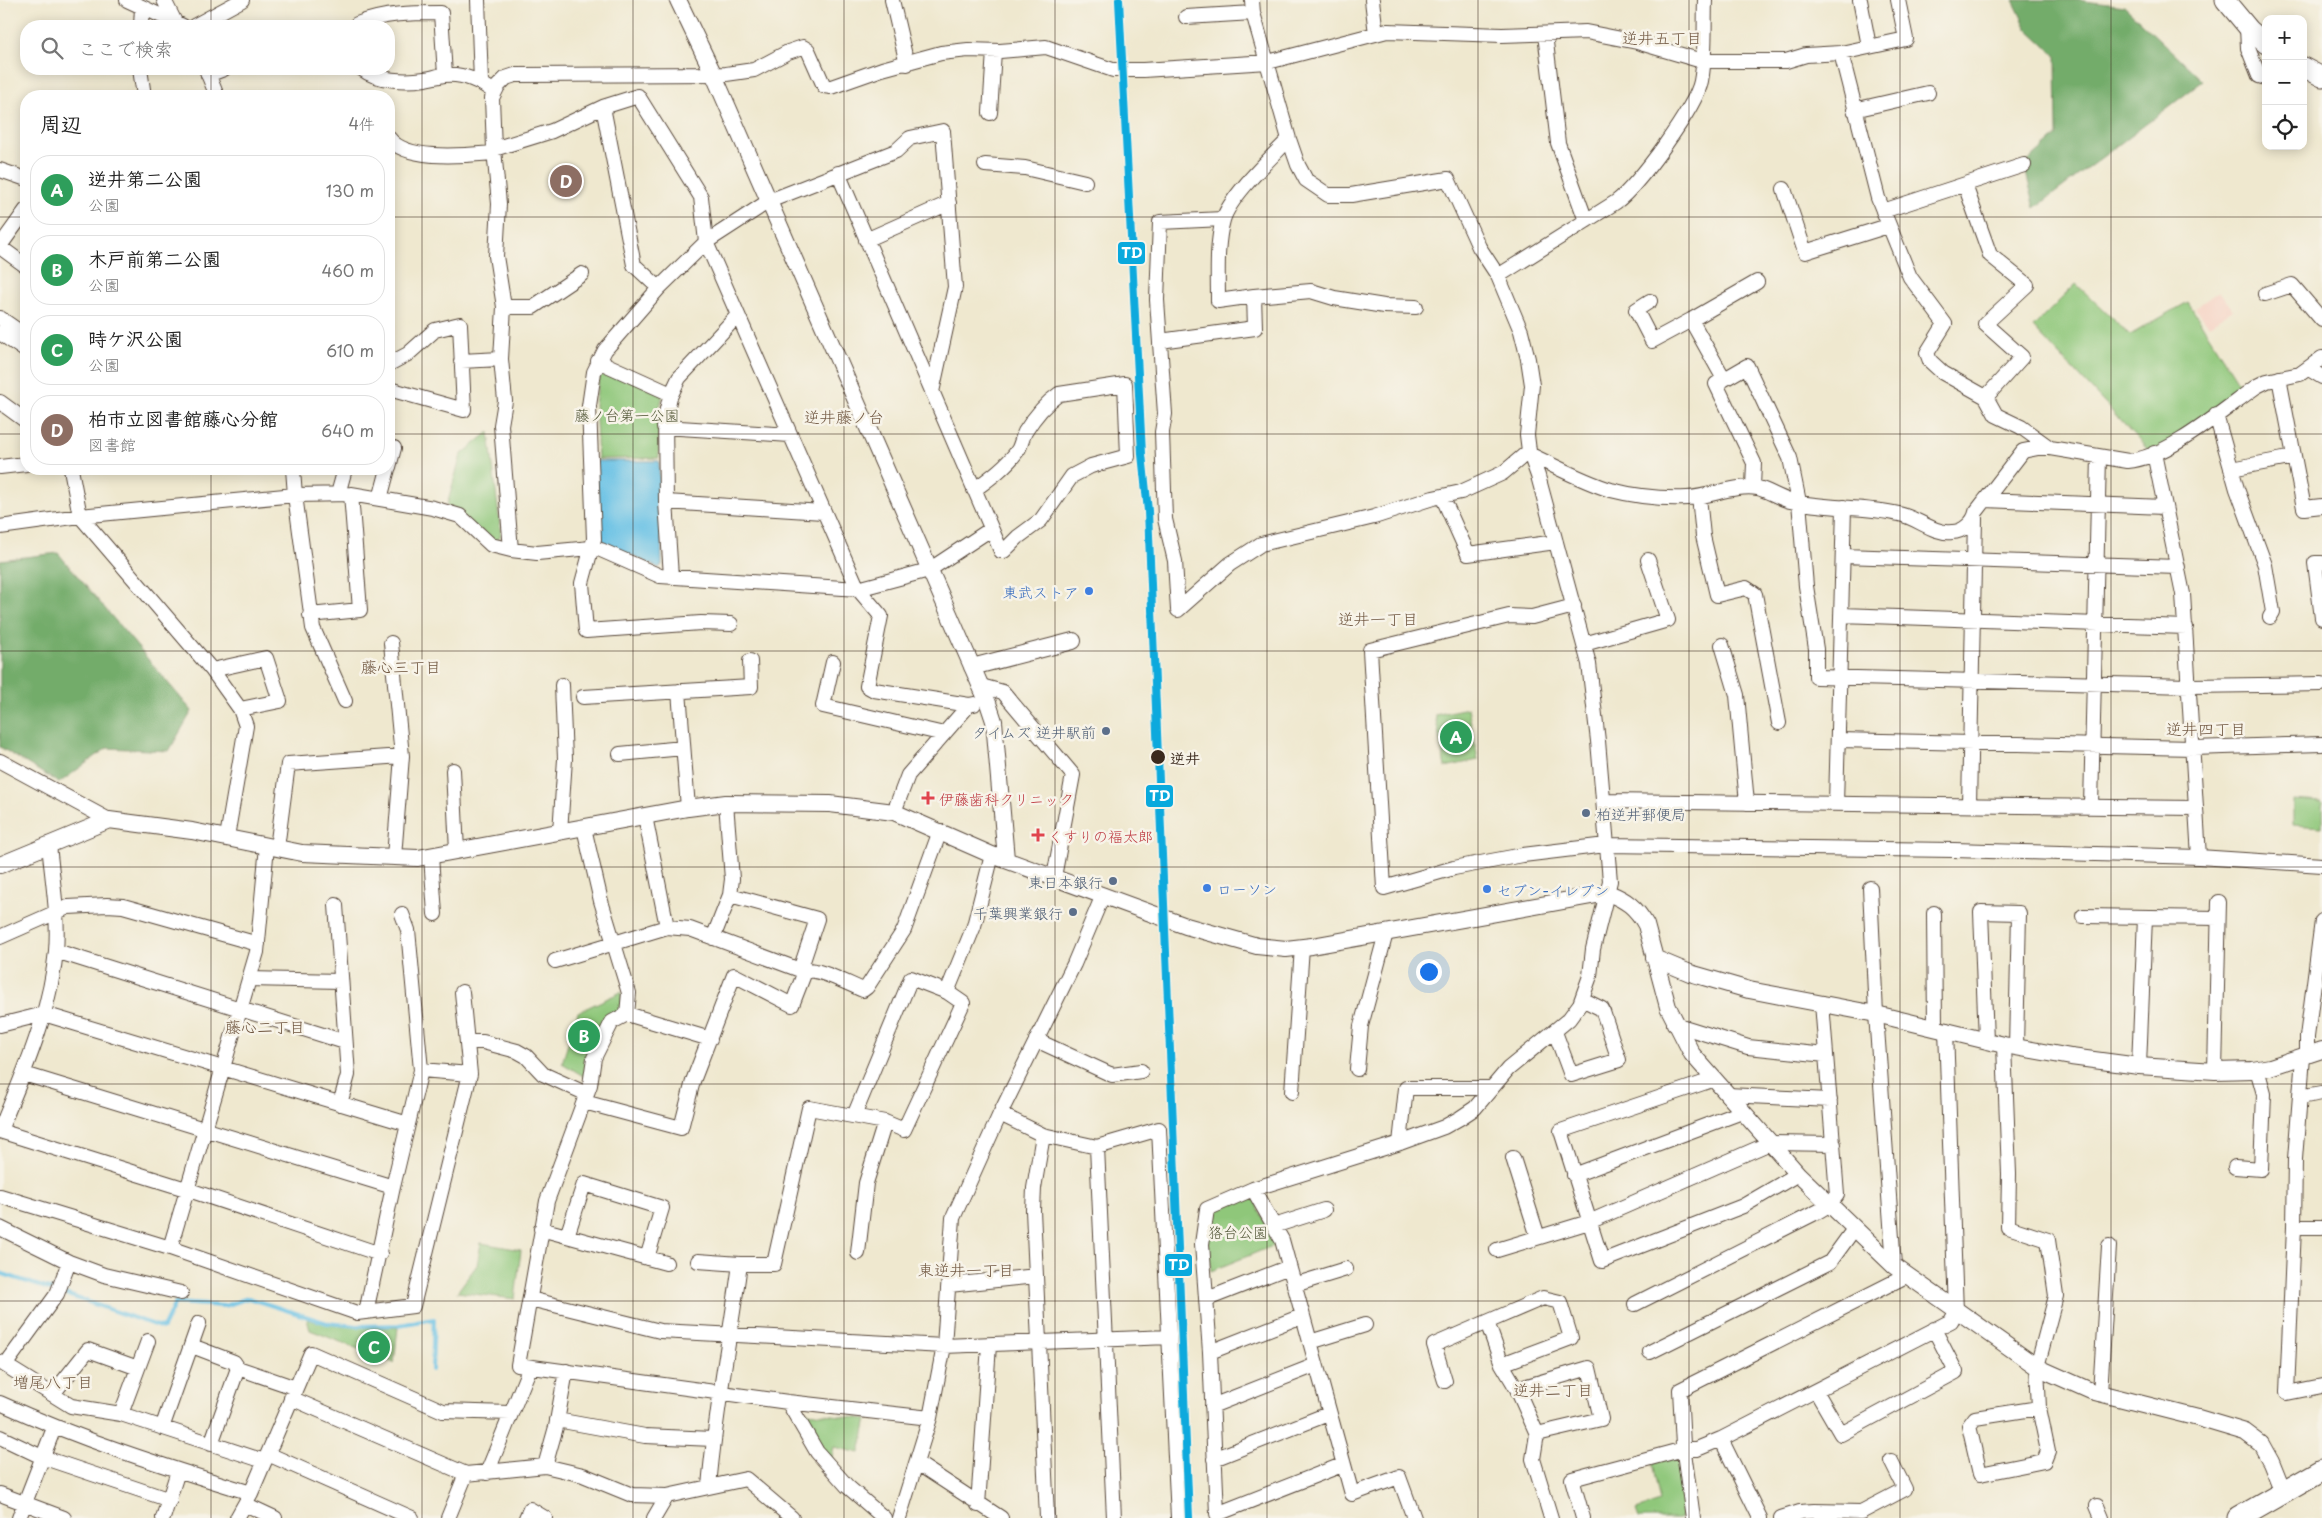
<!DOCTYPE html>
<html lang="ja">
<head>
<meta charset="utf-8">
<style>
  body { margin:0; font-family:"Playpen Sans","Klee One",sans-serif; background:#f6f6f6; color:#222 }
  .controls { position:absolute; right:15px; top:15px; display:grid; overflow:hidden; border-radius:10px; box-shadow:0 2px 12px #0003 }
  .controls button { width:45px; height:45px; display:grid; place-items:center; padding:0; border:0; border-bottom:1px solid #e0e0e0; background:#fff; color:#222; font:25px sans-serif }
  .you { position:absolute; left:1428px; top:971px; width:18px; height:18px; margin:-12px; border:4px solid #fff; border-radius:50%; background:#1a73e8; box-shadow:0 0 0 8px #1a73e833 }
  .badge { display:grid; place-items:center; width:32px; height:32px; border-radius:50%; background:#0f766e; color:#fff; font-size:16px; font-weight:700 }
  .pin { position:absolute; translate:-50% -50%; border:2px solid #fff; box-shadow:0 1px 5px #0006 }
  .list { margin:0; padding:0; list-style:none }
  h2 { display:flex; justify-content:space-between; align-items:center; height:65px; margin:0; padding:0 20px; font-size:21px }
  h2 small { font-size:16px; font-weight:400; color:#767676 }
  .list li { display:grid; grid-template-columns:32px 1fr auto; gap:15px; align-items:center; box-sizing:border-box; height:70px; margin:0 10px 10px; padding:0 10px; border:1px solid #e0e0e0; border-radius:20px }
  .list b { display:block; font-size:19px; white-space:nowrap }
  .list p { margin:0; font-size:16px; white-space:nowrap; color:#767676 }
  .list em { font-size:16px; font-style:normal; color:#767676 }
  .icon { flex:none; width:28px; height:28px; fill:none; stroke:currentColor; stroke-width:2; stroke-linecap:round; stroke-linejoin:round }
  .map { position:relative; flex:none; width:2322px; height:1518px; overflow:hidden }
  .search { position:absolute; background:#fff; box-shadow:0 2px 12px #0003; left:20px; top:20px; width:375px; height:55px; display:flex; align-items:center; gap:12px; box-sizing:border-box; padding:0 18px; border-radius:20px; color:#767676; font-size:19px }
  .panel { position:absolute; background:#fff; box-shadow:0 2px 12px #0003; left:20px; top:90px; width:375px; height:385px; border-radius:20px }
  .map>svg:first-child { display:block }
  .built { fill:#f6d2c3 }
  .green { fill:#8fc77a; stroke:#65784c }
  .forest { fill:#73ac6a; stroke:#576b44 }
  .water { fill:#67c1e5; stroke:#517682 }
  .lines { fill:none; stroke-linecap:round; stroke-linejoin:round }
  .stream { stroke:#67c1e5; stroke-width:4 }
  .minor-casing { stroke:#564639; stroke-width:16 }
  .tertiary-casing { stroke:#564639; stroke-width:18 }
  .secondary-casing { stroke:#564639; stroke-width:21 }
  .primary-casing { stroke:#564639; stroke-width:23 }
  .minor { stroke:#fff; stroke-width:14 }
  .tertiary { stroke:#fff; stroke-width:16 }
  .secondary { stroke:#fff; stroke-width:19 }
  .primary { stroke:#fff; stroke-width:21 }
  .rail-1-casing { stroke:#f7f3e8; stroke-width:11 }
  .rail-1 { stroke:#09a9dd; stroke-width:8 }
  .grid { fill:none; stroke:#3b2a1e; stroke-width:1; stroke-opacity:0.55 }
  .shop-dot { fill:#3f7fe0; stroke:#f7f3e8; stroke-width:2 }
  .service-dot { fill:#5c6f8a; stroke:#f7f3e8; stroke-width:2 }
  .stop-dot { fill:#3b2a1e; stroke:#f7f3e8; stroke-width:2 }
  .health-dot { fill:#e0444e; stroke:#f7f3e8; stroke-width:2 }
  .labels { text-anchor:middle; dominant-baseline:central; stroke-width:5; stroke-linejoin:round; paint-order:stroke }
  .park-label { font-size:15px; fill:#54593a; stroke:#f7f3e8 }
  .shop-label { font-size:15px; fill:#366cbe; stroke:#f7f3e8; text-anchor:start }
  .service-label { font-size:15px; fill:#4e5e75; stroke:#f7f3e8; text-anchor:end }
  .stop-label { font-size:15px; font-weight:bold; fill:#3b2a1e; stroke:#f7f3e8; text-anchor:start }
  .health-label { font-size:15px; fill:#be3a42; stroke:#f7f3e8; text-anchor:start }
  .neighbourhood-label { font-size:16px; fill:#725943; stroke:#f7f3e8 }
  .line-badge { stroke:#f7f3e8; stroke-width:2 }
  .badge-label { font-size:14px; text-anchor:middle; font-weight:bold; fill:#fff }
</style>
</head>
<body>
<div class="map">
<svg width="2322" height="1518" viewBox="0 0 2322 1518">
  <rect width="100%" height="100%" fill="#f7f3e8"/>
  <filter id="ink" filterUnits="userSpaceOnUse"><feTurbulence type="fractalNoise" baseFrequency=".02" numOctaves="2"/><feDisplacementMap in="SourceGraphic" scale="10" xChannelSelector="R" yChannelSelector="G"/><feConvolveMatrix kernelMatrix="1 2 1 2 8 2 1 2 1" color-interpolation-filters="sRGB"/></filter>
  <filter id="wash" filterUnits="userSpaceOnUse"><feTurbulence type="fractalNoise" baseFrequency=".0096" numOctaves="4" result="noise"/><feDisplacementMap in="SourceGraphic" scale="20" xChannelSelector="R" yChannelSelector="G"/><feGaussianBlur stdDeviation="1.12" result="paint"/><feColorMatrix in="noise" values="0 0 0 0 0 0 0 0 0 0 0 0 0 0 0 0 0 1.4 0 .05"/><feComposite in="paint" operator="in"/></filter>
  <g filter="url(#wash)">
    <rect width="100%" height="100%" fill="#efe8cf"/>
    <path class="built" d="M2219,291L2233,310L2209,325L2195,308Z"/>
    <path class="green" d="M2076,284L2130,335L2188,302L2243,390L2185,433L2150,452L2033,327Z
      M601,367L663,394L658,416L659,458L598,459L595,404Z
      M489,432L501,535L497,541L487,538L447,505L461,455Z
      M1468,708L1478,760L1445,767L1435,715Z
      M2293,800L2322,802V827L2293,825Z
      M621,992L623,1007L585,1077L562,1063L578,1012Z
      M1249,1197L1255,1200L1275,1245L1211,1271C1209,1256 1204,1223 1215,1212C1223,1205 1239,1201 1249,1197Z
      M481,1243L521,1250L515,1299L457,1292L477,1265Z
      M307,1319C337,1328 366,1328 398,1327L394,1363L310,1330Z
      M799,1411L867,1419L860,1453L834,1447L831,1461L822,1449Z
      M1678,1455L1683,1516L1678,1518H1639L1636,1510L1660,1502L1652,1462Z"/>
    <path class="forest" d="M2013,0H2076L2124,6L2203,81L2035,208L2024,165L2057,136L2056,56L2027,29Z
      M58,553L192,711L169,751L107,748L59,783L0,747V560Z"/>
    <path class="water" d="M595,461H659L662,565L659,568L605,543L601,539Z"/>
    <g class="lines">
      <path class="stream" d="M0,1273L55,1291
        M62,1293L163,1328L175,1303L225,1306L248,1298L327,1323L357,1326L399,1325L434,1319L432,1370"/>
    </g>
  </g>
  <g filter="url(#ink)">
    <g class="lines">
      <defs>
        <path id="minor" d="M127,0L183,26
          M164,0L176,24
          M478,0L481,82
          M892,0L907,64
          M1252,0L1253,13L1289,139L1298,165L1306,180L1328,195H1351L1448,179L1479,247L1498,276L1521,331L1528,359L1532,385L1527,435L1529,451L1538,476L1589,664L1598,741L1610,881L1593,949L1590,976L1580,1004L1569,1019L1508,1069L1475,1108L1460,1118L1444,1127L1400,1143L1253,1189L1207,1209L1202,1244L1210,1352L1217,1514L1342,1465
          M1372,0L1376,34
          M1860,0L1869,46
          M1186,17L1253,13
          M141,26L142,7
          M194,26L242,0
          M357,26V24C383,13 413,13 441,13L445,75
          M2247,27L2248,48L2259,76L2266,78
          M1545,34L1558,143L1586,221
          M1841,53L1878,198L1910,277L1945,324L1927,353L1930,361L1943,373L1986,397L1996,415L2021,427L2050,448
          M140,69L144,96
          M206,69L217,96
          M362,69C377,81 406,82 425,79C431,78 438,76 444,75C463,73 480,81 494,92
          M208,75L224,69
          M603,107L634,265L659,288
          M1854,110L1928,93
          M990,113L994,51
          M389,138C406,162 467,155 494,153
          M494,149L552,131L603,107L638,96L701,197L706,242L858,589L881,616L867,686L874,690L969,705
          M985,165L1025,168L1085,182
          M0,170L26,179
          M838,173C892,299 946,425 1001,551H1004L1018,537L1041,520L1072,476L1091,466L1128,456L1125,384L1059,394C1046,403 1033,419 1025,432C1022,438 1021,445 1018,450C1007,466 989,479 974,490
          M1965,185L1990,255L2027,285L1985,324L2022,357L1986,397
          M1784,189L1805,252L1888,226
          M1883,211L2024,165
          M866,240L949,203
          M0,246L26,210
          M0,247L26,266
          M1498,276L1616,202C1637,187 1697,106 1701,81C1706,55 1704,26 1705,0
          M2265,294L2292,285L2322,320
          M1254,296L1311,291L1334,298L1384,306L1416,307
          M1650,301L1636,310L1652,341L1691,320L1724,379
          M504,307H533L582,274
          M0,318L26,336
          M1691,320L1757,282
          M0,333L26,351
          M1160,341L1255,328L1254,296L1218,301C1218,275 1216,245 1223,220C1230,196 1271,158 1289,139
          M461,361L501,359
          M598,361L671,394
          M389,364L408,354L435,330L460,324L464,410L389,389
          M2309,369L2322,377
          M2279,378L2304,508L2322,506
          M0,402L26,421
          M2216,415L2237,489L2265,565L2273,612L2270,617
          M664,427L790,435
          M2154,453L2183,594L2199,857
          M1531,455C1557,467 1584,482 1611,490C1634,496 1663,499 1687,498C1710,497 1735,484 1758,488C1769,491 1779,498 1790,501C1826,509 1863,506 1899,514C1918,518 1933,534 1952,532C1963,532 1974,522 1976,512L2023,451L2038,448H2050L2128,461C2168,458 2224,409 2257,386L2267,381L2300,374L2322,358
          M0,467L26,464
          M389,467L394,448
          M71,469L80,516L212,670L240,709L246,726L227,837
          M293,469L295,495L351,494L433,508L460,516L491,545L511,550L537,553L591,548L601,550L660,576L858,589L929,570L991,529
          M2231,469L2294,457
          M1753,487L1754,463L1716,384L1747,366L1790,458L1799,502L1806,586L1816,649V677L2190,686L2322,684
          M338,494L345,469
          M1442,496L1468,554L1556,542
          M1699,497L1703,536L1717,595L1746,588L1755,594L1779,723
          M380,499L388,469
          M1985,500L2164,507
          M666,502L823,512
          M0,527L80,516L295,495L313,628L345,701
          M511,550L501,425L505,401L501,359L504,307L496,256L499,204L494,149L492,98L498,86L506,78L515,75L726,74L754,70L788,52L803,47L808,50L824,86L831,87L882,69L941,53L968,50L1000,51L1046,47L1113,70H1143L1268,62L1387,31L1502,35L1586,32L1637,42L1702,61H1786L1806,55L1841,53L1906,39L1898,0
          M1843,556L2178,567
          M2322,563H2315L2322,618
          M671,576L666,502L665,417L670,397L679,378L738,315
          M1574,606L1532,617L1509,616L1370,650L1384,888L1454,868L1523,855L1606,845L1954,850L2199,857L2322,865
          M1178,610L1175,561L1165,519L1162,432L1165,414L1157,300L1160,222L1223,219
          M1178,610L1230,564L1261,544L1374,517L1433,498L1461,492L1503,473L1529,451
          M310,615L360,610L351,494
          M1841,615L2186,627
          M731,624L701,623L586,631L582,583L594,539L589,406L594,372L605,350L659,288L706,242L769,201L896,151L910,138L943,131L955,287L932,392
          M391,643L402,756L394,857
          M1584,644L1668,620L1648,560
          M1722,645L1737,695L1747,803
          M833,662L823,706L944,734
          M212,670L266,658L280,701L240,709
          M981,686L1003,692L1073,775L1054,877
          M679,691L688,808
          M583,697L751,687L750,661
          M1838,740L2193,748L2322,744
          M620,754L683,748
          M0,761L109,820
          M453,770L457,851
          M1604,801L2196,808
          M1836,804L1844,507
          M1969,805L1975,518
          M2091,807L2099,456
          M894,812L908,775L969,705L974,704
          M645,816L667,927
          M584,828L601,901L629,993L627,1014L612,1022L594,1058L590,1085L547,1201L518,1365L788,1402L930,1418
          M560,832L565,759L562,685
          M277,848L288,764L402,756
          M431,856L435,914
          M1870,888L1876,1014L1894,1266
          M730,895L817,919L800,970
          M336,905L348,1075L340,1104
          M1934,913L1935,1027
          M2083,916L2218,918
          M0,937L68,907L107,905L123,906L258,944
          M713,938L730,895L732,879L726,803
          M56,951L345,1042
          M555,961L667,927L690,929L800,970C820,968 844,982 863,990L867,987L904,930L940,831
          M249,979L341,981
          M627,1014L710,1039
          M1674,1024L1748,1047L1826,1055
          M0,1025L44,1014L408,1124
          M1555,1032L1571,1075L1619,1060L1602,1009L1582,999
          M1036,1040L1112,1075L1141,1071
          M1986,1040L1981,912L2019,913L2016,1047
          M467,1042H483L517,1051L526,1056L543,1074L587,1094
          M2004,1045L2009,1174L2008,1227L2048,1240L2056,1296L2037,1367L2039,1408L2048,1451L2044,1461L1980,1474L1969,1426L1975,1418L2039,1408
          M2307,1055V1037L2322,921
          M2303,1057L2295,1159L2294,1227L2287,1393L2322,1386
          M2139,1066L2145,917
          M1357,1069L1361,1026L1386,933
          M421,1070L470,1074
          M2215,1071L2219,902
          M24,1074L393,1187
          M1712,1080L1561,1131L1602,1261L1743,1206L1798,1174
          M1292,1092L1302,947
          M1727,1095L1830,1100
          M2300,1097L2322,1093
          M584,1102L681,1128L693,1081L734,975L792,1005L806,969
          M1000,1114L1043,1135L1034,1188L1033,1210L1047,1518
          M854,1116L911,978L947,992L974,926L992,855
          M0,1130C24,1073 50,1013 56,951C59,916 52,879 49,844
          M0,1131L189,1190L380,1254
          M1043,1135L1097,1147L1159,1129L1178,1518
          M1400,1143L1406,1088H1490
          M1097,1147L1114,1518
          M1513,1158L1538,1237
          M2235,1167L2261,1169L2264,1094L2257,1069
          M1574,1175L1742,1112
          M1253,1189L1282,1240L1352,1494L1399,1477L1414,1518
          M0,1196L170,1248L357,1313L413,1306L470,1074L462,992
          M1274,1226L1324,1210
          M2294,1227H2322
          M0,1228L69,1262L104,1275L181,1293
          M541,1229L666,1263
          M567,1236L584,1184L662,1208L647,1258
          M170,1248L257,952L267,846
          M1497,1250L1589,1222L1770,1143L1834,1144
          M858,1253L866,1183L885,1122
          M698,1261L740,1264
          M949,1285L1036,1276
          M1294,1285L1346,1269
          M530,1299L660,1331L944,1346L1169,1337
          M1207,1299L1289,1267
          M1635,1304L1819,1211L1829,1205L1837,1195L1822,1003
          M366,1312L393,1187L421,1070L408,930L402,914
          M1487,1322L1543,1298L1560,1302L1571,1338L1502,1364
          M1310,1342L1365,1325
          M192,1346L234,1362L238,1368L296,1388
          M1210,1352L1302,1316
          M1650,1352L1830,1262L1854,1229
          M0,1362L71,1406L121,1414L264,1461
          M6,1364L57,1294L69,1262
          M1445,1381L1434,1345L1487,1322L1502,1364L1517,1389
          M1816,1391L1841,1434L1956,1372L1934,1329
          M53,1394L88,1350L138,1368
          M2100,1394L2109,1246
          M291,1398L466,1474
          M788,1402L817,1452L847,1486L884,1518
          M0,1403C81,1440 166,1467 251,1493
          M1212,1406L1316,1365
          M121,1414L148,1341
          M557,1420L645,1436L713,1439
          M162,1428L199,1323
          M1537,1434L1601,1419L1589,1368L1517,1389L1537,1434L1533,1459L1551,1518
          M0,1437L42,1457L170,1500
          M1721,1439L1760,1518
          M211,1444L238,1368
          M268,1454L412,1518
          M1214,1459L1328,1414
          M917,1463L1001,1518
          M545,1466L583,1475L632,1495L667,1496L746,1479L792,1518
          M487,1473L530,1367
          M709,1487C715,1413 730,1338 740,1264H774L809,1108L885,1122L904,1130L963,1003L947,992
          M0,1494L64,1518
          M245,1504L275,1518
          M978,1505L989,1345
          M2097,1506L2102,1518
          M19,1518L54,1428
          M163,1518L178,1471
          M237,1518L251,1493L311,1353L443,1411L510,1413
          M448,1518L466,1474L545,1466L556,1427L566,1371
          M526,1518L530,1509L545,1518
          M654,1518L667,1496
          M899,1518L930,1418L944,1346L953,1218L1000,1114L1074,964L1103,895
          M1583,1518L1572,1479L1684,1449H1697L1721,1439L1951,1321L1956,1312L1946,1030
          M1693,1518L1683,1445L1680,1390L1906,1276
          M1781,1518L1800,1512L1814,1511L1861,1512L1905,1489L1891,1461"/>
        <path id="tertiary" d="M678,0L713,73L988,703L994,721L1006,859
          M972,667L1073,641
          M0,865L109,820L192,831L302,853L418,858L688,808L726,803L830,804L894,812L992,855L1186,926L1257,946L1286,949L1312,946L1608,893C1626,900 1636,907 1646,925L1668,1007L1692,1054L1798,1174L1894,1266L2037,1367L2091,1391L2198,1418L2245,1432L2261,1444L2271,1462L2283,1492
          M1654,958L1690,973L1749,990L1876,1014L2004,1045L2071,1057L2139,1066L2215,1071L2253,1070L2270,1067L2322,1050"/>
        <path id="secondary" d="M2225,0L2250,30L2266,44
          M2303,67L2322,77"/>
        <path id="primary" d="M2238,1518L2322,1470"/>
      </defs>
      <use href="#minor" class="minor-casing"/>
      <use href="#tertiary" class="tertiary-casing"/>
      <use href="#secondary" class="secondary-casing"/>
      <use href="#primary" class="primary-casing"/>
      <use href="#minor" class="minor"/>
      <use href="#tertiary" class="tertiary"/>
      <use href="#secondary" class="secondary"/>
      <use href="#primary" class="primary"/>
      <defs>
        <path id="rail-1" d="M1119,0L1142,454L1148,511L1189,1518"/>
      </defs>
      <use href="#rail-1" class="rail-1-casing"/>
      <use href="#rail-1" class="rail-1"/>
    </g>
  </g>
  <path class="grid" d="M211,0V26M422,0V1518M633,0V1518M844,0V1518M1055,0V1518M1267,0V1518M1478,0V1518M1689,0V1518M1900,0V1518M2111,0V1518M211,69V96M0,217H26M389,217H2322M0,434H26M389,434H2322M211,469V1518M0,651H2322M0,867H2322M0,1084H2322M0,1301H2322"/>
  <g class="shop-dot">
    <circle cx="1089" cy="591" r="5"/>
    <circle cx="1207" cy="888" r="5"/>
    <circle cx="1487" cy="889" r="5"/>
  </g>
  <g class="service-dot">
    <circle cx="1106" cy="731" r="5"/>
    <circle cx="1586" cy="813" r="5"/>
    <circle cx="1113" cy="881" r="5"/>
    <circle cx="1073" cy="912" r="5"/>
  </g>
  <circle class="stop-dot" cx="1158" cy="757" r="8"/>
  <g class="health-dot">
    <path d="M925.5 790.5h5v5h5v5h-5v5h-5v-5h-5v-5h5z"/>
    <path d="M1035.5 827.5h5v5h5v5h-5v5h-5v-5h-5v-5h5z"/>
  </g>
  <g class="labels">
    <g class="park-label">
      <text x="627" y="414">藤ノ台第一公園</text>
      <text x="1238" y="1231">狢台公園</text>
    </g>
    <g class="shop-label">
      <text x="1079" y="591" text-anchor="end">東武ストア</text>
      <text x="1217" y="888">ローソン</text>
      <text x="1497" y="889">セブン-イレブン</text>
    </g>
    <g class="service-label">
      <text x="1096" y="731">タイムズ 逆井駅前</text>
      <text x="1596" y="813" text-anchor="start">柏逆井郵便局</text>
      <text x="1103" y="881">東日本銀行</text>
      <text x="1063" y="912">千葉興業銀行</text>
    </g>
    <g class="stop-label">
      <text x="1170" y="757">逆井</text>
    </g>
    <g class="health-label">
      <text x="939" y="798">伊藤歯科クリニック</text>
      <text x="1048" y="835">くすりの福太郎</text>
    </g>
    <g class="neighbourhood-label">
      <text x="1662" y="37">逆井五丁目</text>
      <text x="844" y="416">逆井藤ノ台</text>
      <text x="1378" y="618">逆井一丁目</text>
      <text x="401" y="666">藤心三丁目</text>
      <text x="2206" y="728">逆井四丁目</text>
      <text x="265" y="1026">藤心二丁目</text>
      <text x="966" y="1269">東逆井一丁目</text>
      <text x="53" y="1381">増尾八丁目</text>
      <text x="1553" y="1389">逆井二丁目</text>
    </g>
  </g>
  <g class="line-badge">
    <rect x="1117" y="241" width="29" height="24" rx="5" fill="#09a9dd"/>
    <rect x="1145" y="784" width="29" height="24" rx="5" fill="#09a9dd"/>
    <rect x="1164" y="1253" width="29" height="24" rx="5" fill="#09a9dd"/>
  </g>
  <g class="badge-label">
    <text x="1132" y="258">TD</text>
    <text x="1160" y="801">TD</text>
    <text x="1179" y="1270">TD</text>
  </g>
</svg>
<div class="controls">
<button>+</button>
<button>−</button>
<button><svg class="icon" aria-label="locate" viewBox="0 0 24 24"><circle cx="12" cy="12" r="6"/><path d="M12 2v4M12 18v4M2 12h4M18 12h4"/></svg></button>
</div>
<div class="you"></div>
<div class="pin badge" style="left:1456px;top:737px;background:#2e9e5b">A</div>
<div class="pin badge" style="left:584px;top:1036px;background:#2e9e5b">B</div>
<div class="pin badge" style="left:374px;top:1347px;background:#2e9e5b">C</div>
<div class="pin badge" style="left:566px;top:181px;background:#8d6e63">D</div>
<div class="search"><svg class="icon" aria-label="search" viewBox="0 0 24 24"><circle cx="10" cy="10" r="6"/><path d="M15 15l6 6"/></svg>ここで検索</div>
<section class="panel">
<h2>周辺<small>4件</small></h2>
<ul class="list">
<li><span class="badge" style="background:#2e9e5b">A</span><div><b>逆井第二公園</b><p>公園</p></div><em>130 m</em></li>
<li><span class="badge" style="background:#2e9e5b">B</span><div><b>木戸前第二公園</b><p>公園</p></div><em>460 m</em></li>
<li><span class="badge" style="background:#2e9e5b">C</span><div><b>時ケ沢公園</b><p>公園</p></div><em>610 m</em></li>
<li><span class="badge" style="background:#8d6e63">D</span><div><b>柏市立図書館藤心分館</b><p>図書館</p></div><em>640 m</em></li>
</ul>
</section>
</div>
</body>
</html>
